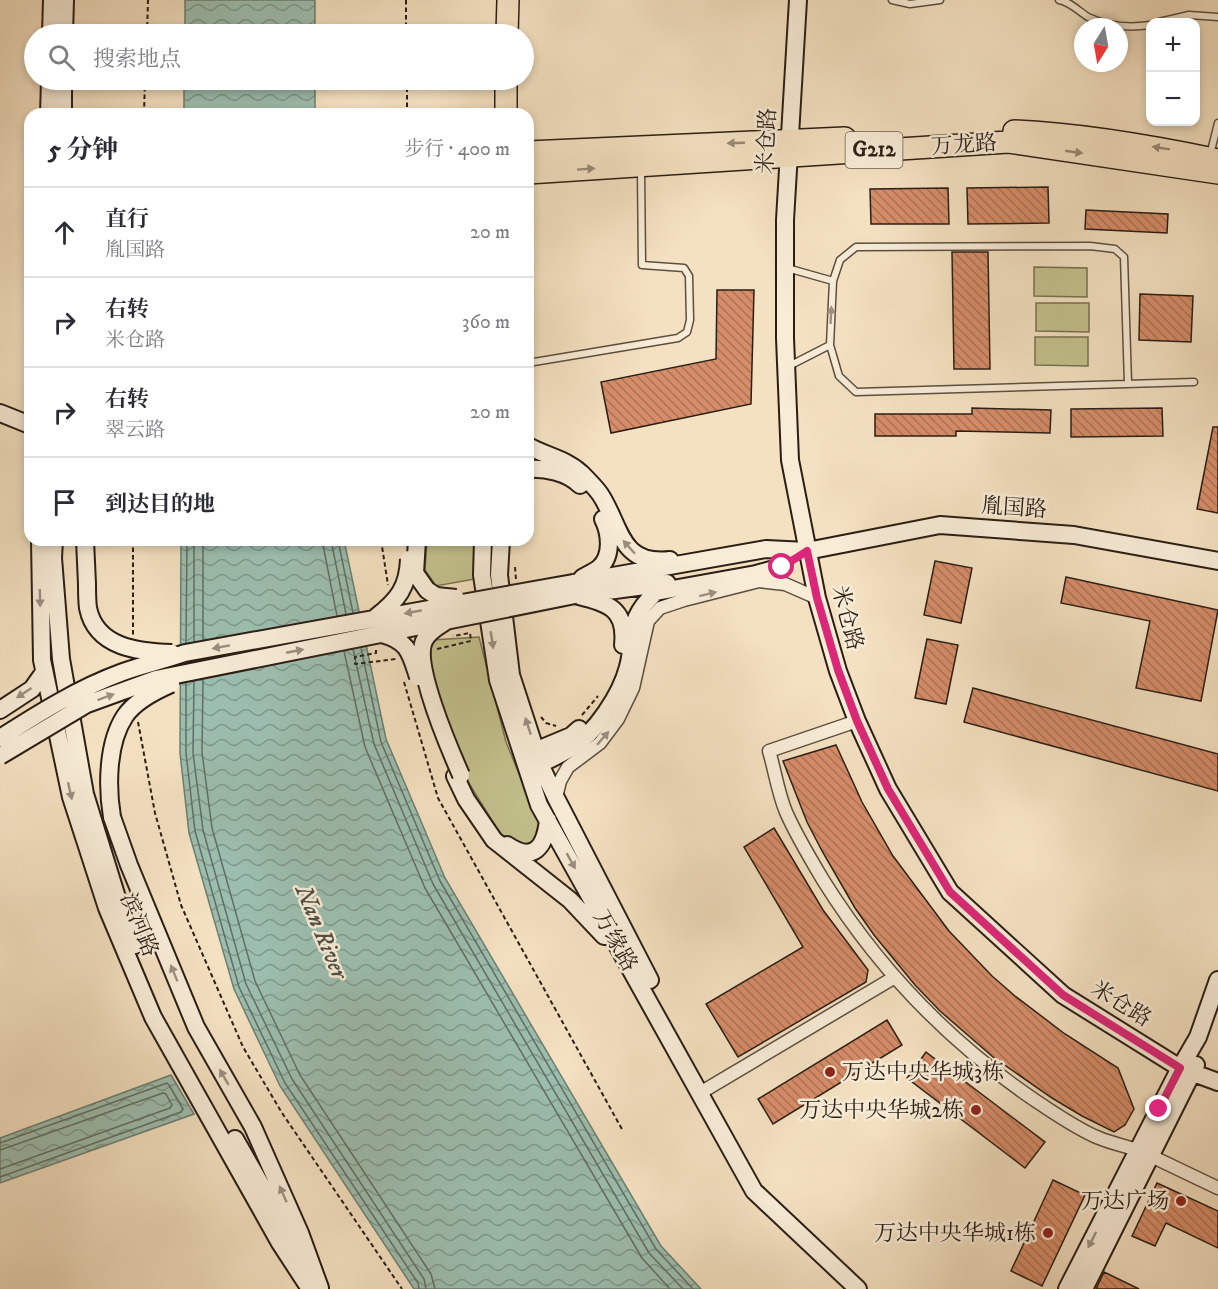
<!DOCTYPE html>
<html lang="zh">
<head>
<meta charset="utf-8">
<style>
  body { margin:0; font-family:"IM FELL DW Pica","Noto Serif SC",serif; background:#f2f2f3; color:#2b2b33 }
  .controls { position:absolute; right:18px; top:18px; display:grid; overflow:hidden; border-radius:12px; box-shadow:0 3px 9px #0003 }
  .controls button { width:54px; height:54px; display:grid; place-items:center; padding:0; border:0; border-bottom:2px solid #e1e1e2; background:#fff; color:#2b2b33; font:30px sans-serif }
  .compass { position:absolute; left:1074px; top:18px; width:54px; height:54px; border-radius:50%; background:#fff; box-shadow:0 3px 9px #0003; rotate:191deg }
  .stop { position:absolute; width:18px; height:18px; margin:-14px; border:4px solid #db2777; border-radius:50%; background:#fff }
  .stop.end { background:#db2777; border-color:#fff; box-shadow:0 2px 6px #0008 }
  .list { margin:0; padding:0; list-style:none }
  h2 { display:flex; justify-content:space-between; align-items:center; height:78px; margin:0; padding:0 24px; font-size:26px }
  h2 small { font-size:20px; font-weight:400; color:#7c7c81 }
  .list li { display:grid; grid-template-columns:39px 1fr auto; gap:18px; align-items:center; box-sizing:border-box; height:90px; padding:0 24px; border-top:2px solid #e1e1e2 }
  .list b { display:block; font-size:22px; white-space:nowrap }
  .list p { margin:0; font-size:20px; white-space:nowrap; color:#7c7c81 }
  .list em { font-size:20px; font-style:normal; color:#7c7c81 }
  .icon { flex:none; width:33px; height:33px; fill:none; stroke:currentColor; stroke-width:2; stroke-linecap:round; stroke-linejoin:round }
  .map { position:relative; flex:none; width:1218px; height:1289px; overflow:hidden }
  .search { position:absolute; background:#fff; box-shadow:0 3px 9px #0003; left:24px; top:24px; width:510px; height:66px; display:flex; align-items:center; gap:15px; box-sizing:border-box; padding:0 21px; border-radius:33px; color:#7c7c81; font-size:22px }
  .panel { position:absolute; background:#fff; box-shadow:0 3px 9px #0003; left:24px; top:108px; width:510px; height:438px; border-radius:18px }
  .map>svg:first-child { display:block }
  .green { fill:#c3c18d; stroke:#767051; stroke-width:1.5 }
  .water { fill:url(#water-waves); stroke:#6e7e71; stroke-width:1.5 }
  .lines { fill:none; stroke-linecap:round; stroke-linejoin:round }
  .shore { stroke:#636e62; stroke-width:1.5 }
  .building { fill:url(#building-back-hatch); stroke:#2a1e15; stroke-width:1.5 }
  .lane-casing { stroke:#5c4f40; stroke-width:9 }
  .street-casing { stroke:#5c4f40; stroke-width:15 }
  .secondary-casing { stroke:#2a1e15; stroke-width:20 }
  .highway-casing { stroke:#2a1e15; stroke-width:24 }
  .path { stroke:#2a1e15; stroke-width:2; stroke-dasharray:4.5 3; stroke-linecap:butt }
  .lane { stroke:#f8ecd7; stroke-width:6 }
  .street { stroke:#f8ecd7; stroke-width:12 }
  .secondary { stroke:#f8ecd7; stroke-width:16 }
  .highway { stroke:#f4e1c1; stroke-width:21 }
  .secondary-bridge-casing { stroke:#2a1e15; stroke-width:20; stroke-linecap:butt }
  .secondary-bridge { stroke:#f8ecd7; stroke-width:16 }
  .oneway { fill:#998974 }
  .oneway2 { fill:#9b8f80 }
  .route { stroke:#db2777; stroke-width:8 }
  .poi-dot { fill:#8f2418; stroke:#f8ecd7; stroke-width:2 }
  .labels { text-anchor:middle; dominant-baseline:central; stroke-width:5; stroke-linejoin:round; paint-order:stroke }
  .shield { fill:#f8ecd7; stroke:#685c4f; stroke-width:1.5 }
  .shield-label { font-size:21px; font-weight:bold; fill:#2a1e15 }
  .street-label { font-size:22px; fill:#2a1e15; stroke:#f8ecd7 }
  .poi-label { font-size:22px; fill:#2a1e15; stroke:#f8ecd7; text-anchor:end }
  .water-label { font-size:24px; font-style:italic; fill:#4c4e43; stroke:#f8ecd7 }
</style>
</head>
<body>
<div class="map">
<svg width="1218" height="1289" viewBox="0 0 1218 1289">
  <defs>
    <pattern id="water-waves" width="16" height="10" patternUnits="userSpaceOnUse" patternTransform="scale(1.5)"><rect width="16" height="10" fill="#9cbeaf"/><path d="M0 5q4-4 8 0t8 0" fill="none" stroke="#7f9a8d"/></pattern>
    <pattern id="building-back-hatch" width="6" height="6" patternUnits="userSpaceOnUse" patternTransform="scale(1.5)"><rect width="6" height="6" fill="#d68d69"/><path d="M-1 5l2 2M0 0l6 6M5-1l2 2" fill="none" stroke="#ae7355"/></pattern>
  </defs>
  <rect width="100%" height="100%" fill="#f4e1c1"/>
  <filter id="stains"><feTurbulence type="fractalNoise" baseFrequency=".00333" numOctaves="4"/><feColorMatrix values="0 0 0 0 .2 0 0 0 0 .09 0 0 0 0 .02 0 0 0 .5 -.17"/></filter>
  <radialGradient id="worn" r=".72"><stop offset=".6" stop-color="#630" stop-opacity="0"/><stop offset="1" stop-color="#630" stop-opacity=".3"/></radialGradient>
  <path class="green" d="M1034,267L1087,268V297L1034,296Z
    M1036,303H1089V332L1036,331Z
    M1035,337H1088V366L1035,365Z
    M427,540H474L475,579L436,586L425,570Z
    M479,637L506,742L540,825L539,839L530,847H516L499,832L470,785L444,724L428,651L432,640Z"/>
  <path class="water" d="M185,0H315V34H185Z
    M184,80H315V114H184Z
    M181,540H344L386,739L445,878L661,1246L701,1289H414L280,1086L234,989L189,833L180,753Z
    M171,1075L194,1114L0,1183V1138Z"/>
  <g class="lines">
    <path class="shore" d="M322,540L337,616
      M331,540L346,614
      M338,540L353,613
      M203,640V540
      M194,641V540
      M186,643L187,540
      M361,648L381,742L440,881L656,1249L693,1289
      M353,649L374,744L433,884L649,1253L683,1289
      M344,651L365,747L425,888L642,1258L670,1289
      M203,680L202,752L212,828L255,981L300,1075L431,1274L435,1289
      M194,681L193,753L203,830L246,984L292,1079L424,1279L426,1289
      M186,683V753L195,831L239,987L285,1083L418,1283L419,1289
      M0,1143L167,1083L169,1085L183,1109L181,1112L0,1177
      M0,1150L163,1093L166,1094L172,1105L170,1108L0,1169"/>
  </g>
  <path class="building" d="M1048,187L1049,223L968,224L967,188Z
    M948,188L949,224H871L870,189Z
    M1086,210L1168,214L1167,233L1085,229Z
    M952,252H988L990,369H954Z
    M717,290H754L751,404L611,433L601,382L716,359Z
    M1140,294L1193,296L1191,342L1139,340Z
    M972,408L1051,410L1050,433L956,431V436H875V414H972Z
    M1162,408L1163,436L1071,437V409Z
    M1213,427H1218V513L1197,509Z
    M935,561L972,568L961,623L924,615Z
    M1066,577L1218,610L1201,701L1136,688L1150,621L1061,603Z
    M927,639L958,645L946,704L915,698Z
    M973,688L1218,754V791L964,722Z
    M836,745L862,802L893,856L949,931L992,976L1015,996L1065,1034L1118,1068L1134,1109L1125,1125L1114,1132L1082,1116L1052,1098L993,1057L940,1011L915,985L874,935L855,908L822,851L807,822L783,761Z
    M774,828L823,910L868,970L866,982L738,1057L706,1004L803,947L744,847Z
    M887,1020L902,1045L773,1124L758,1099Z
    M926,1052L1045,1142L1025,1168L907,1078Z
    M1053,1180L1085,1195L1042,1286L1011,1271Z
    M1157,1183L1218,1211V1248L1166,1223L1155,1246L1132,1236Z
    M1104,1272L1139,1289H1096Z"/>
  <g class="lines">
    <defs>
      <path id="lane" d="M892,0L910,4L940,0
        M1059,0C1071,2 1078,11 1088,17C1107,26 1130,28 1150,25
        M1159,22L1189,15L1218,17
        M1210,155L1218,123
        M787,268L833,281L830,345L789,366
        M833,281L840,260L856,247L1090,246L1115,249L1124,257L1128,383
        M830,345L839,376L856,392L1194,382
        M528,363L678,338L687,332L690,320L689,276L684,268L642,265L641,171"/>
      <path id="street" d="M857,721L769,751C775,771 778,793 786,812C796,835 810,858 823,880C878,968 950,1043 1036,1101C1056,1114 1077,1129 1099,1138C1111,1143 1125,1146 1138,1150
        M556,798L560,781L568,767L600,743L618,719L633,688L648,621L660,608L684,600L759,581L785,584L817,598
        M700,1093L895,977
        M1151,1156L1218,1188"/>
      <path id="secondary" d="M798,0L785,220V338L790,460L817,598L838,671L857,721L888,789L950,892L1063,995L1180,1068L1218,1082
        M51,34L52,0
        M64,34L65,0
        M49,114L50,80
        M63,114V80
        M0,413L30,425
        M528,446C546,456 566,459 581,473C587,479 595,487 600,494C621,525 619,566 670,560
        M528,469C546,468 567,472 580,485
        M40,540L42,660L71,797L107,908L153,1017L280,1243L310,1289
        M54,540L53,558L61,659L85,794L119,904L135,945
        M85,540L87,584
        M483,540L482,575L498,680L539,805L754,1191L858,1289
        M501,540L499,575L511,675L540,764L556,798L650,980
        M582,578C587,575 594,572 599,568C613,556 610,533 603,519
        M573,583L766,549L807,551L940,525L1074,535L1218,561
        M585,594L667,583
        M575,595C606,603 627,607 623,645
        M0,710L32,689L44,672
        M528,754L571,736L579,729
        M530,769C544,762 558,756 571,748C596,733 621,694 628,667C637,632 625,621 656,592L756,574L782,567
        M455,776L466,799L494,840L570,900L604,936
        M112,817L129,865L196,1027L253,1127L300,1233L320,1288
        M507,845C534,863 545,847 548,820
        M235,1139L302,1257
        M1067,1289L1180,1068L1198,1037L1218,980
        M1084,1289L1196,1065"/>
      <path id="highway" d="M507,34L508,0
        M506,114V80
        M1014,131C1083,134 1151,146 1218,160
        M528,152L845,138
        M528,173L1008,142L1218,173"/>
    </defs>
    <use href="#lane" class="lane-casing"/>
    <use href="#street" class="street-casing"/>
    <use href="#secondary" class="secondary-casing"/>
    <use href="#highway" class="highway-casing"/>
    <path class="path" d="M406,0V34
      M147,34L148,0
      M407,80V114
      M144,114L145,80
      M133,540V635
      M381,540L388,585
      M515,567L516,580
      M437,649L471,641L470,633L453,636
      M376,650V653L355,657V664L396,659
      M404,682L438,798L623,1131
      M582,715L598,696
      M541,717L546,723L556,726
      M138,722L155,813L181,905L243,1047L282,1113L402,1289"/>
    <use href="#lane" class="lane"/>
    <use href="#street" class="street"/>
    <use href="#secondary" class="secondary"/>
    <use href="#highway" class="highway"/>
    <defs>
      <path id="secondary-bridge" d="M417,540L415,573L427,590L436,596L456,598
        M87,584C87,592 87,600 88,608C96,648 139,652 172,653
        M376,617C398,600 408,587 409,559
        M445,622C437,627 428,632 424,641C413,665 450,750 461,775
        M382,634C408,641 410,652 418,677
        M0,738C39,713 79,688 123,672C143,665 164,660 185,653L573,583
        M0,756L87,704L156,679L575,595
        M112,817C107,787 107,743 125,716C135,701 155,691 171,684"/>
    </defs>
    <use href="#secondary-bridge" class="secondary-bridge-casing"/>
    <use href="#secondary-bridge" class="secondary-bridge"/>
  </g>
  <defs><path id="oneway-solid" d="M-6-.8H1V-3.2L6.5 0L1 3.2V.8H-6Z" transform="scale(1.5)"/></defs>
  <g class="oneway">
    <use href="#oneway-solid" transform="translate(736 143) rotate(178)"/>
    <use href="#oneway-solid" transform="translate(1161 148) rotate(-171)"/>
    <use href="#oneway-solid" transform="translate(1074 152) rotate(8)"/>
    <use href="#oneway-solid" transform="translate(586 169) rotate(-4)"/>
  </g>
  <g class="oneway2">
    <use href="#oneway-solid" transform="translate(831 315) rotate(-87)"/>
    <use href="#oneway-solid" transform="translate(629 547) rotate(-132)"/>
    <use href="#oneway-solid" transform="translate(708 594) rotate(-14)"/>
    <use href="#oneway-solid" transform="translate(40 598) rotate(89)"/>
    <use href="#oneway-solid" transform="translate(413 612) rotate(170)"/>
    <use href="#oneway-solid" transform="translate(492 640) rotate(81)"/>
    <use href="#oneway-solid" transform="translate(221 647) rotate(170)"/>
    <use href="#oneway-solid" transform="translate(295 651) rotate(-11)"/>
    <use href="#oneway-solid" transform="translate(24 693) rotate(147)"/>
    <use href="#oneway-solid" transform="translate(106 697) rotate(-20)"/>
    <use href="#oneway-solid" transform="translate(528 726) rotate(-108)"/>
    <use href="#oneway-solid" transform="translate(603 738) rotate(-49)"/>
    <use href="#oneway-solid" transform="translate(70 791) rotate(77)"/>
    <use href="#oneway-solid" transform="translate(571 861) rotate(61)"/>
    <use href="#oneway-solid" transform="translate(174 973) rotate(-112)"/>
    <use href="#oneway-solid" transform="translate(224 1077) rotate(-120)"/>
    <use href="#oneway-solid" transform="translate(283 1194) rotate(-114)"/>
    <use href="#oneway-solid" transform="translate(1092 1240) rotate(117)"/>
  </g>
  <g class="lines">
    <path class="route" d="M782,567L807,551L817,598L838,670L857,721L888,789L950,892L1063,995L1180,1068L1159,1109"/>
  </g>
  <g class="poi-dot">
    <circle cx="830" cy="1072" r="6"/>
    <circle cx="976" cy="1110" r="6"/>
    <circle cx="1181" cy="1201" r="6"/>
    <circle cx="1048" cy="1233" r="6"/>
  </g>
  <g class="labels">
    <rect class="shield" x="845.5" y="132" width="57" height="36" rx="4.5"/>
    <g class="shield-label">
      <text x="874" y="150">G212</text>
    </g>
    <g class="street-label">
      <text transform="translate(767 141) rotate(-87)">米仓路</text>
      <text transform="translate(964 145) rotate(-4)">万龙路</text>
      <text transform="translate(1014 508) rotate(4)">胤国路</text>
      <text transform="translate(847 618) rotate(75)">米仓路</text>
      <text transform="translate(139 925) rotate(68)">滨河路</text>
      <text transform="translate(615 941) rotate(61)">万缘路</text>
      <text transform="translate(1121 1004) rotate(32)">米仓路</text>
    </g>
    <g class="poi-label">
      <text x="842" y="1072" text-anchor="start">万达中央华城3栋</text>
      <text x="964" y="1110">万达中央华城2栋</text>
      <text x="1169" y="1201">万达广场</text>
      <text x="1036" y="1233">万达中央华城1栋</text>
    </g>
    <g class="water-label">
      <text transform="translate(321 932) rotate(67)">Nan River</text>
    </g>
  </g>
  <rect width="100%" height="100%" filter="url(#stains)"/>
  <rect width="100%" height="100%" fill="url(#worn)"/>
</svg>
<div class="controls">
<button>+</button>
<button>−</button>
</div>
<svg class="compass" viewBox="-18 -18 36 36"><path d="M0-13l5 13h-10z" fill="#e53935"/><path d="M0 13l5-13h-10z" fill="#7c7c81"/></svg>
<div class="stop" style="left:782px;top:567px"></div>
<div class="stop end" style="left:1159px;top:1109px"></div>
<div class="search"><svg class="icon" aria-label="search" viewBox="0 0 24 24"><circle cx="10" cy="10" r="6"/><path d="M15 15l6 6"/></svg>搜索地点</div>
<section class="panel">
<h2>5 分钟<small>步行 · 400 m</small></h2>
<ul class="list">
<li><svg class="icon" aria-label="ahead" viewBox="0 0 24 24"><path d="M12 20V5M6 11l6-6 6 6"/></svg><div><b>直行</b><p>胤国路</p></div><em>20 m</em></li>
<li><svg class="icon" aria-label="right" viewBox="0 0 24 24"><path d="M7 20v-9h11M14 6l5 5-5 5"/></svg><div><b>右转</b><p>米仓路</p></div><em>360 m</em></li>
<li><svg class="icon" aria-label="right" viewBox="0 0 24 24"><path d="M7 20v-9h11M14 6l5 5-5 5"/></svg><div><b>右转</b><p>翠云路</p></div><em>20 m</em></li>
<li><svg class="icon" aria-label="arrive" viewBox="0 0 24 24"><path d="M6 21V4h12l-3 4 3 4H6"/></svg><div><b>到达目的地</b></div></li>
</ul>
</section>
</div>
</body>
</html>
